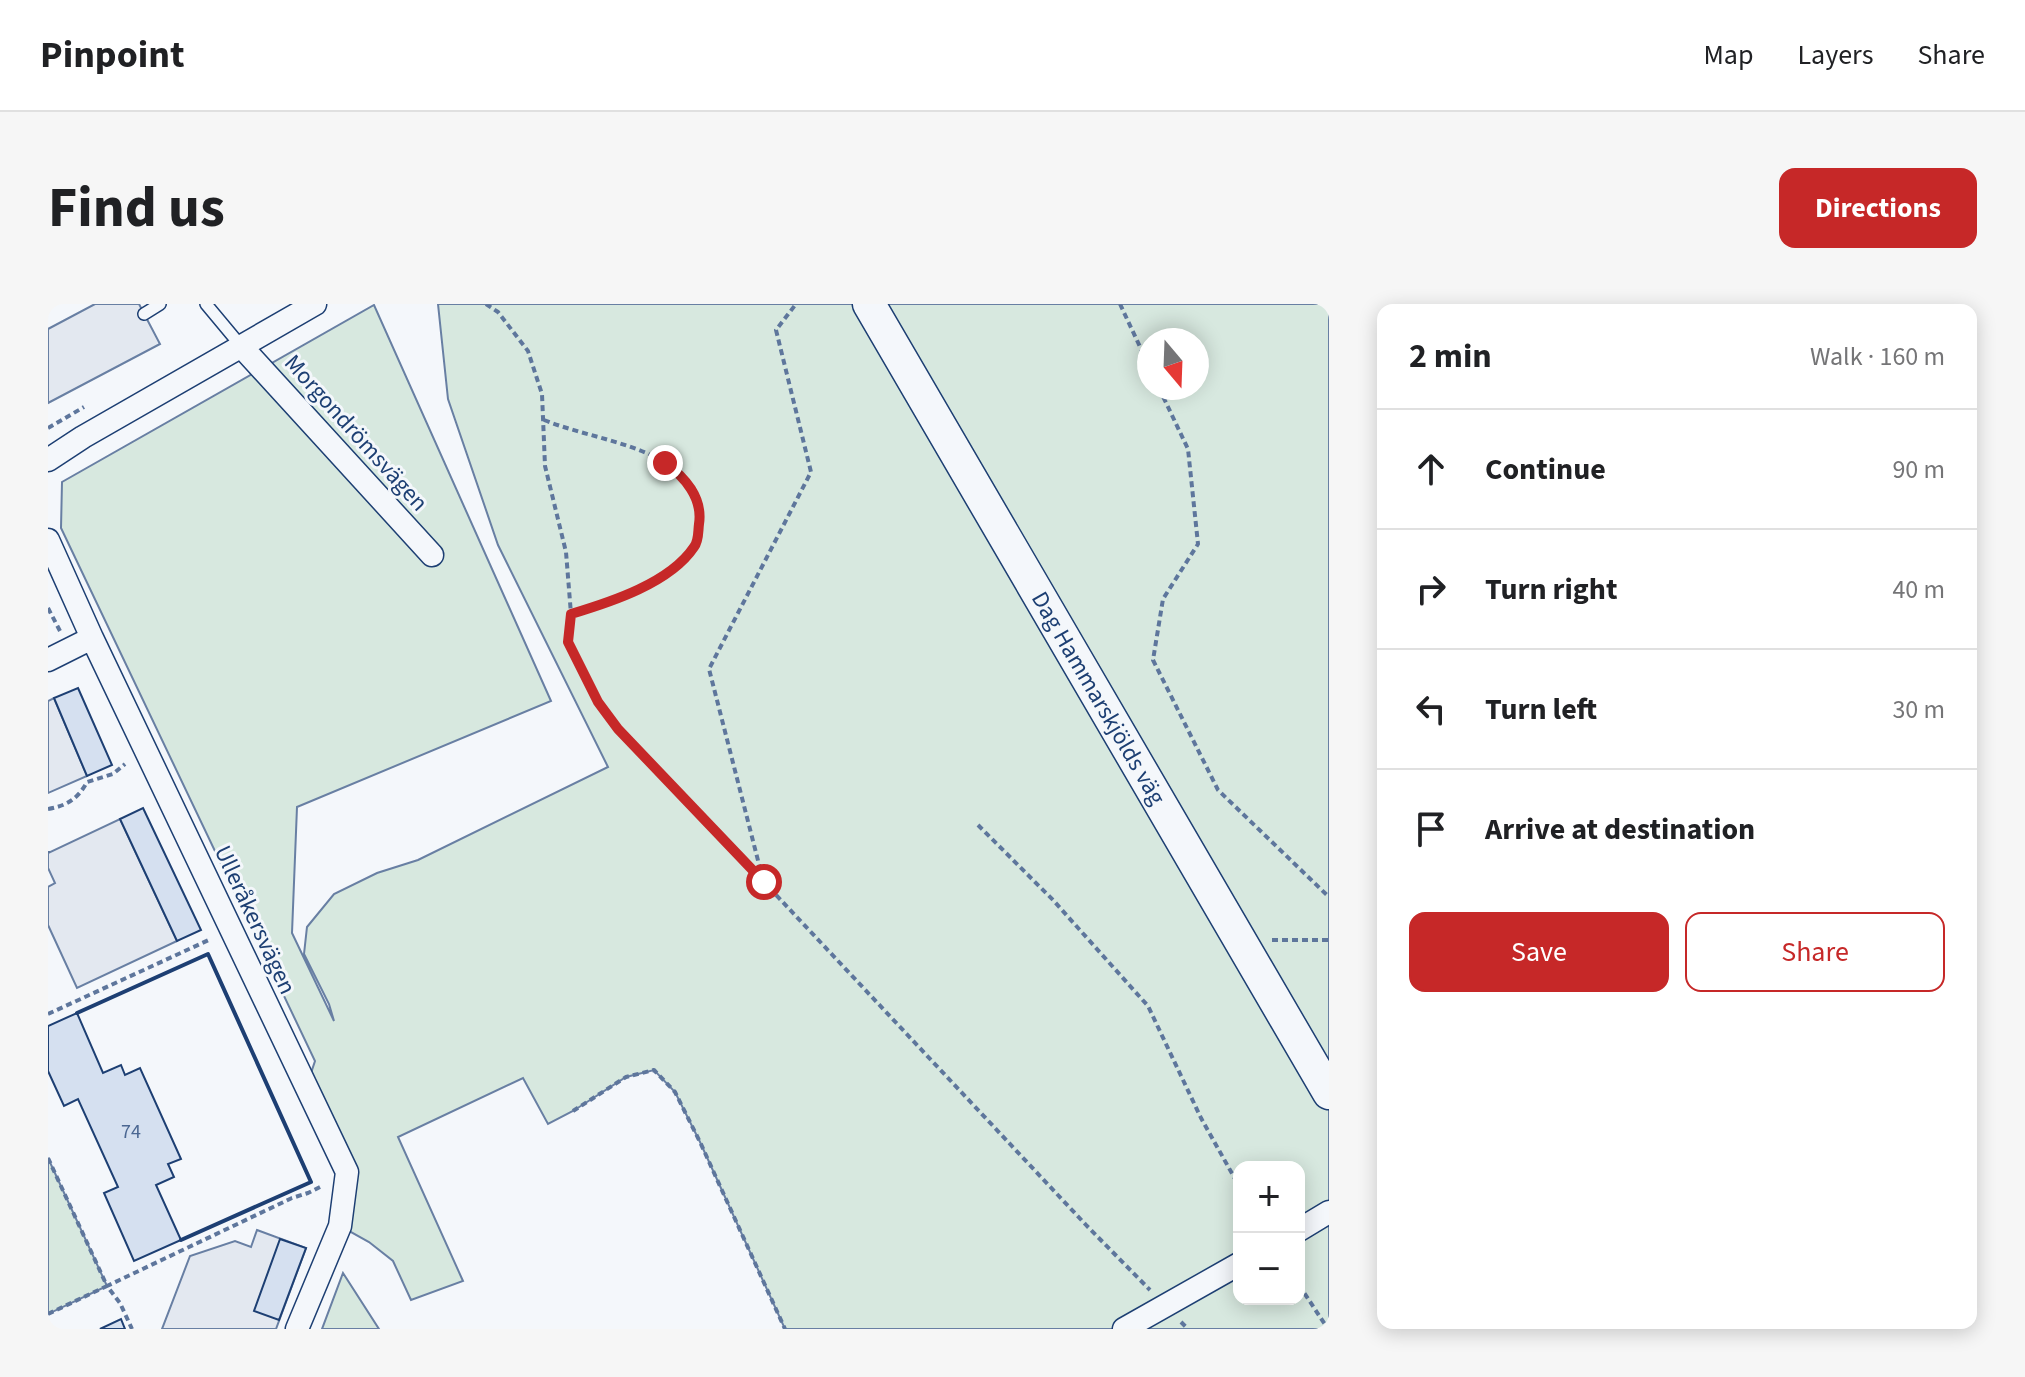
<!DOCTYPE html>
<html lang="en">
<head>
<meta charset="utf-8">
<style>
  body { margin:0; font-family:"Source Sans 3",sans-serif; background:#f6f6f6; color:#202124 }
  .controls { position:absolute; right:24px; bottom:24px; display:grid; overflow:hidden; border-radius:16px; box-shadow:0 4px 20px #0003 }
  .controls button { width:72px; height:72px; display:grid; place-items:center; padding:0; border:0; border-bottom:2px solid #e0e0e0; background:#fff; color:#202124; font:40px sans-serif }
  .compass { position:absolute; left:1089px; top:24px; width:72px; height:72px; border-radius:50%; background:#fff; box-shadow:0 4px 20px #0003; rotate:161deg }
  .stop { position:absolute; width:24px; height:24px; margin:-18px; border:6px solid #c62828; border-radius:50%; background:#fff }
  .stop.end { background:#c62828; border-color:#fff; box-shadow:0 2px 8px #0008 }
  .list { margin:0; padding:0; list-style:none }
  h2 { display:flex; justify-content:space-between; align-items:center; height:104px; margin:0; padding:0 32px; font-size:34px }
  h2 small { font-size:26px; font-weight:400; color:#757577 }
  .list li { display:grid; grid-template-columns:52px 1fr auto; gap:24px; align-items:center; box-sizing:border-box; height:120px; padding:0 32px; border-top:2px solid #e0e0e0 }
  .list b { display:block; font-size:30px; white-space:nowrap }
  .list em { font-size:26px; font-style:normal; color:#757577 }
  .actions { display:flex; gap:16px; padding:24px 32px }
  .actions a { flex:1; padding:18px 0; border:2px solid #c62828; border-radius:16px; text-align:center; font-size:28px; color:#c62828 }
  .actions .main { background:#c62828; color:#fff }
  .icon { flex:none; width:44px; height:44px; fill:none; stroke:currentColor; stroke-width:2; stroke-linecap:round; stroke-linejoin:round }
  .map { position:relative; flex:none; width:1281px; height:1025px; overflow:hidden; border-radius:16px }
  header { display:flex; align-items:center; gap:48px; box-sizing:border-box; height:112px; padding:0 40px; background:#fff; border-bottom:2px solid #e0e0e0 }
  header strong { font-size:38px }
  nav { display:flex; gap:44px; margin-inline-start:auto; font-size:28px }
  .intro { display:flex; align-items:center; justify-content:space-between; box-sizing:border-box; height:192px; padding:0 48px }
  h1 { margin:0; font-size:56px }
  .button { padding:20px 36px; border-radius:16px; background:#c62828; color:#fff; font-size:28px; font-weight:700 }
  main { display:flex; gap:48px; padding:0 48px }
  aside { flex:1; background:#fff; border-radius:16px; box-shadow:0 4px 20px #0003 }
  .map>svg:first-child { display:block }
  .green { fill:#d7e8df; stroke:#687fa3; stroke-width:2; fill-rule:evenodd }
  .parking { fill:#e3e8f0; stroke:#687fa3; stroke-width:2 }
  .building { fill:#d5e0f0; stroke:#1d3f73; stroke-width:2 }
  .lines { fill:none; stroke-linecap:round; stroke-linejoin:round }
  .lane-casing { stroke:#1d3f73; stroke-width:14 }
  .street-casing { stroke:#1d3f73; stroke-width:25 }
  .secondary-casing { stroke:#1d3f73; stroke-width:35 }
  .path { stroke:#5e769c; stroke-width:4; stroke-dasharray:6 4; stroke-linecap:butt }
  .lane { stroke:#f4f7fb; stroke-width:11 }
  .street { stroke:#f4f7fb; stroke-width:22 }
  .secondary { stroke:#f4f7fb; stroke-width:32 }
  .wall { stroke:#1d3f73; stroke-width:4 }
  .route { stroke:#c62828; stroke-width:10 }
  .labels { text-anchor:middle; dominant-baseline:central; stroke-width:6; stroke-linejoin:round; paint-order:stroke }
  .number-label { font-size:20px; fill:#4b6792 }
  .street-label { font-size:24px; fill:#1d3f73; stroke:#f4f7fb }
</style>
</head>
<body>
<header>
<strong>Pinpoint</strong>
<nav><a>Map</a><a>Layers</a><a>Share</a></nav>
</header>
<div class="intro"><h1>Find us</h1><a class="button">Directions</a></div>
<main>
<div class="map">
<svg width="1281" height="1025" viewBox="0 0 1281 1025">
  <rect width="100%" height="100%" fill="#f4f7fb"/>
  <path class="green" d="M390,0H1281V1025H737L652,838L627,788L606,766L578,773L525,807L500,820L475,774L350,833L415,977L363,996L345,957L321,938L292,922L299,868L258,784L267,757L13,224L14,178L326,1L503,397L249,503L244,629L286,717L281,700L256,650L259,623L286,590L329,569L370,556L560,463L450,241L400,95ZM1101,36H1149V84H1101ZM1191,863H1251V995H1191Z
    M0,854L59,982L0,1010Z
    M295,969L331,1025H274Z"/>
  <path class="parking" d="M47,0H91L112,40L0,99V25Z
    M6,394L39,472L0,489V397Z
    M72,515L129,637L29,684L0,621V583L7,579L0,564V549Z
    M209,926L258,944L228,1025H114L142,952L187,937L203,943Z"/>
  <path class="building" d="M30,384L64,461L39,472L6,394Z
    M95,504L153,626L129,637L72,515Z
    M29,709L55,769L73,761L77,771L92,764L133,855L120,860L126,873L108,881L133,936L86,957L56,889L70,883L30,795L16,802L0,767V722Z
    M232,935L258,944L231,1016L206,1007Z
    M73,1015L77,1025H52Z"/>
  <g class="lines">
    <defs>
      <path id="lane" d="M158,0L193,42
        M96,10L112,0"/>
      <path id="street" d="M193,42L384,251
        M0,156L35,133L267,0
        M0,236L44,334L299,868L292,922L249,1025
        M0,356L44,334
        M1251,926L1281,908
        M1076,1025L1191,960"/>
      <g id="secondary">
        <path id="s1" d="M821,0L1281,789"/>
      </g>
    </defs>
    <use href="#lane" class="lane-casing"/>
    <use href="#street" class="street-casing"/>
    <use href="#secondary" class="secondary-casing"/>
    <path class="path" d="M438,0L450,8L480,47L494,90L497,162L518,248L523,310L520,338L550,398L570,425L591,449L653,511L1039,922L1102,986
      M1072,0L1101,62
      M1111,84L1140,145L1150,240L1115,295L1105,356L1170,486L1281,593
      M496,116C536,132 581,137 618,159C633,168 642,181 648,197C650,200 652,204 653,208C654,215 650,239 646,244C619,280 565,297 523,310
      M0,124L36,103
      M0,304L12,327
      M0,505C18,502 30,495 39,478L65,470L77,460
      M930,521L1005,596L1100,702L1153,814L1191,882
      M0,547V549
      M715,576L661,365L763,168L728,26L748,0
      M1224,636H1281
      M0,710L163,635
      M525,807L578,773L606,766L627,788L652,838L737,1025
      M0,854L59,982L244,894L260,889L274,882
      M1251,981L1280,1025
      M0,1010L59,982L72,999L84,1025
      M1133,1018L1140,1025"/>
    <use href="#lane" class="lane"/>
    <use href="#street" class="street"/>
    <use href="#secondary" class="secondary"/>
    <path class="wall" d="M29,709L160,650L263,878L133,936"/>
  </g>
  <g class="lines">
    <path class="route" d="M617,159C637,173 655,194 651,220C650,227 651,237 646,243C622,279 563,298 523,310L520,338L550,398L570,425L716,578"/>
  </g>
  <g class="labels">
    <g class="number-label">
      <text x="83" y="828">74</text>
    </g>
    <g class="street-label">
      <text transform="translate(308 129) rotate(48)">Morgondrömsvägen</text>
      <text stroke="none"><textPath href="#s1" startOffset="456">Dag Hammarskjölds väg</textPath></text>
      <text transform="translate(207 616) rotate(65)">Ulleråkersvägen</text>
    </g>
  </g>
</svg>
<div class="controls">
<button>+</button>
<button>−</button>
</div>
<svg class="compass" viewBox="-18 -18 36 36"><path d="M0-13l5 13h-10z" fill="#e53935"/><path d="M0 13l5-13h-10z" fill="#757577"/></svg>
<div class="stop" style="left:716px;top:578px"></div>
<div class="stop end" style="left:617px;top:159px"></div>
</div>
<aside>
<h2>2 min<small>Walk · 160 m</small></h2>
<ul class="list">
<li><svg class="icon" aria-label="ahead" viewBox="0 0 24 24"><path d="M12 20V5M6 11l6-6 6 6"/></svg><div><b>Continue</b></div><em>90 m</em></li>
<li><svg class="icon" aria-label="right" viewBox="0 0 24 24"><path d="M7 20v-9h11M14 6l5 5-5 5"/></svg><div><b>Turn right</b></div><em>40 m</em></li>
<li><svg class="icon" aria-label="left" viewBox="0 0 24 24"><path d="M17 20v-9H6M10 6l-5 5 5 5"/></svg><div><b>Turn left</b></div><em>30 m</em></li>
<li><svg class="icon" aria-label="arrive" viewBox="0 0 24 24"><path d="M6 21V4h12l-3 4 3 4H6"/></svg><div><b>Arrive at destination</b></div></li>
</ul>
<div class="actions"><a class="main">Save</a><a>Share</a></div>
</aside>
</main>
</body>
</html>
